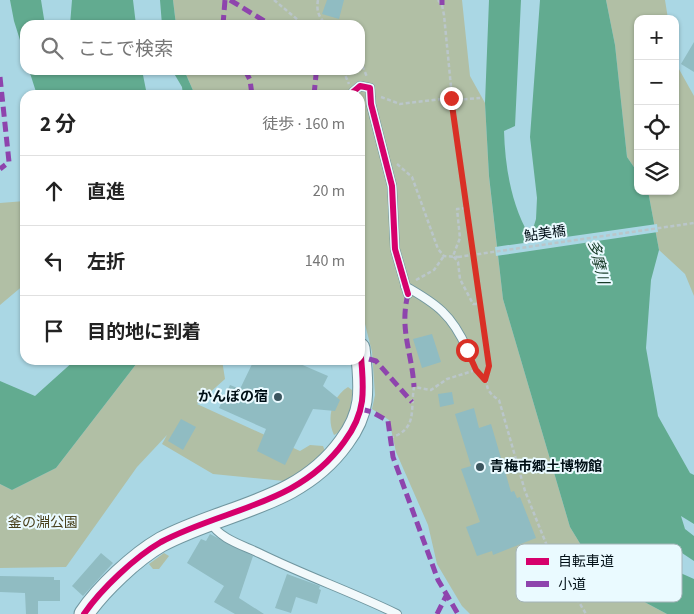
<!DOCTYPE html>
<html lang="ja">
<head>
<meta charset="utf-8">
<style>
  body { margin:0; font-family:"Source Sans 3","Noto Sans JP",sans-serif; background:#f2f2f2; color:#222 }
  .controls { position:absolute; right:15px; top:15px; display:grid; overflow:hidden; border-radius:10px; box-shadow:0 1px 4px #0004 }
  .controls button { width:45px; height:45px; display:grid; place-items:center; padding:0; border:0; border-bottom:1px solid #e0e0e0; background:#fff; color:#222; font:25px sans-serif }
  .stop { position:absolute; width:15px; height:15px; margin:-11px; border:4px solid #d93025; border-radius:50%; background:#fff }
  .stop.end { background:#d93025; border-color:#fff; box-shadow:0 1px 5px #0008 }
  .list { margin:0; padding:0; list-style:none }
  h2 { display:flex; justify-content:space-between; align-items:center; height:65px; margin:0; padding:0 20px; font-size:21px }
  h2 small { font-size:16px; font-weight:400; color:#767676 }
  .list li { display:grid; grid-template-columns:32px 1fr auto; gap:15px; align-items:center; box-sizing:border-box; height:70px; padding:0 20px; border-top:1px solid #e0e0e0 }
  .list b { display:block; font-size:19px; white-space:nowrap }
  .list em { font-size:16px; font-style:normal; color:#767676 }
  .icon { flex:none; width:28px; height:28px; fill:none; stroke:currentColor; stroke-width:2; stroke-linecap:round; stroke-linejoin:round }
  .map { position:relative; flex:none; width:694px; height:614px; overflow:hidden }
  .search { position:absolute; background:#fff; box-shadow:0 1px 4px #0004; left:20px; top:20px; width:345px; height:55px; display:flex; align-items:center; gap:12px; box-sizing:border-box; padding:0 18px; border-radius:15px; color:#767676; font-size:19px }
  .panel { position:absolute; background:#fff; box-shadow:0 1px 4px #0004; left:20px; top:90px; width:345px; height:275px; border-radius:15px }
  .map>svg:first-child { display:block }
  .green { fill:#b1bfa5 }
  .water { fill:#62ab90 }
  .pier { fill:#aad7e4 }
  .building { fill:#90bcc2 }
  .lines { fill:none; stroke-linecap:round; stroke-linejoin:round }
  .service-casing { stroke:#70969f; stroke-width:10 }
  .tertiary-casing { stroke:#70969f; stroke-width:21 }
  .path { stroke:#bac6ca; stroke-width:2.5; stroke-dasharray:4 2.5; stroke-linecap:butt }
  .service { stroke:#f2f9fb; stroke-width:8 }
  .tertiary { stroke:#f2f9fb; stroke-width:19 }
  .path-bridge { stroke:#bac6ca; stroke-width:2.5; stroke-dasharray:4 2.5; stroke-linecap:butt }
  .quiet { stroke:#8e44ad; stroke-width:5; stroke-dasharray:10 5; stroke-linecap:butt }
  .cycleway-casing { stroke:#eafaff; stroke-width:9 }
  .cycleway { stroke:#d6006c; stroke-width:6 }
  .route { stroke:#d93025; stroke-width:6 }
  .poi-dot { fill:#3b555e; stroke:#eafaff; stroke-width:2 }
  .labels { text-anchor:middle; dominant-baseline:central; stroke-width:4; stroke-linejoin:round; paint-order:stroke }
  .street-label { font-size:14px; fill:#000f16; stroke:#eafaff }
  .poi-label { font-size:14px; font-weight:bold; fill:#000f16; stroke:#eafaff; text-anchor:end }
  .park-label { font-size:14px; fill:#49411d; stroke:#eafaff }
  .water-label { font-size:15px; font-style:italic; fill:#173b28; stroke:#eafaff }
  .key { fill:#eafaff; stroke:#a4b4b9; stroke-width:1 }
  .key-label { font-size:14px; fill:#000f16 }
</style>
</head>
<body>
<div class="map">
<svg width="694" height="614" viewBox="0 0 694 614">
  <rect width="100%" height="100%" fill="#aad7e4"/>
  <path class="green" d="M173,0H462L470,76L485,103L489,177L503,299L570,527L598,573L624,591L667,614H470L462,606L437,564L428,525L396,452L389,420L372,409L375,395L372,352L360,304V95H195L184,70H360V25H176Z
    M606,0H665L668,19H638V173L627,157L615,45Z
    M675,62L694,96V296L685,274L659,250L648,191H675Z
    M25,201V284L0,305V203Z
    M145,360H222L225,379L197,404L300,451L310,445L323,446L325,451L307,468L284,481L213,474L162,444L167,435L137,467L66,567L0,568V484L12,490L56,468L137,363Z
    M348,387L352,390C353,403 346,430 334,435C326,418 332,397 348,387Z
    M164,553L169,556L159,569H153L149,564Z"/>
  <path class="water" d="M10,0H41L45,25H25V56L14,21Z
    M72,0H133L136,25H70Z
    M160,0H173L176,25H162Z
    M489,0H521L515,126L504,131C505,166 511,204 529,235L532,232L536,219L537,198L530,137L540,0H606L615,45L627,157L638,173V191H648L659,250L651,280L646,348L658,416L690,473L694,475V524L681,516L685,529L694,536V561L679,551L670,556L676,571L694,579V614H667L624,591L598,573L570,527L503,299L489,176L485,103Z
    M29,70H142L147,95H37Z
    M172,70H184L195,95H183L182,87Z
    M75,360H145L137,363L56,468L12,490L0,484V381L35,396Z"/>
  <path class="pier" d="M657,224L658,232L496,256L495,247Z"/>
  <path class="building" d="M327,0H344L339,19L322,14Z
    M694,42V72L681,64Z
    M432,334L441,362L422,368L413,339Z
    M254,360H291L328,376L323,386L340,400L335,411L313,409L285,465L257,451L266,429L219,408L230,385L240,389Z
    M452,392L454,404L440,407L438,394Z
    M474,408L479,428L491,424L511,492L514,491L517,498L520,497L536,538L493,555L492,551L477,556L466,527L480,522L461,469L471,466L455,414Z
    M181,419L196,427L183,450L168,441Z
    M210,534L253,556L239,598L264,614H235L214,602L224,586L187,563L201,539L206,541Z
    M101,553L113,563L83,596L72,586Z
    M287,574L320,586L319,589L321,590L317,604L296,597L291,613L275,608Z
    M0,576L54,577V580H60V601H38V614H26L25,593L0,592Z"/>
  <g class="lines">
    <defs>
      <path id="service" d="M353,95V92L360,86L370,88L371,104L392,186L395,249L408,294
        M405,286C437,304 452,315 467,349
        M210,522C221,540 243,545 261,554C306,576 352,592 397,614"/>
      <path id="tertiary" d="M84,614C101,589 135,557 161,542C225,508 299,505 344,442C353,430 360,416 362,401C364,384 362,365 360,348"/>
    </defs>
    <use href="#service" class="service-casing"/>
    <use href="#tertiary" class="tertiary-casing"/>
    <path class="path" d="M274,0L304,25
      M318,0C316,11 319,18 327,25
      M438,0L442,5L444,15L456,138L489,366C487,382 482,389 499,400L525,491L549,551L586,614
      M360,60L367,77
      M343,70L349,84
      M381,97L400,104L451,98L456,100L480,98
      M397,164L412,177L438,249L444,256L458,257
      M466,208L457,209L460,238L453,256L458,262L460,279L473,304H479
      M416,280L434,270L444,256
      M470,358L476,370L485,379
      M390,438C418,429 410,411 414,387L431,390L447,379L476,370"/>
    <use href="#service" class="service"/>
    <use href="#tertiary" class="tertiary"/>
    <path class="path-bridge" d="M458,257L694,223"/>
    <path class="quiet" d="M230,0L271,25
      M442,5V0
      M223,25L225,0
      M245,70L250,80L252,95
      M0,77L9,162L0,169
      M314,95L316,75L314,70
      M408,294C399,330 412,352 414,387
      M369,359L376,361L412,402
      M361,409L372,412L388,421L393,457L438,580L458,614
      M437,614L447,594"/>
    <defs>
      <path id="cycleway" d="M353,95V92L360,86L370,88L371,104L392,186L395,249L408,294
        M84,614C101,589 135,557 161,542C225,508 299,505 344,442C353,430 360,416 362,401C364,384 362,365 360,348"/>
    </defs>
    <use href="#cycleway" class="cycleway-casing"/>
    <use href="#cycleway" class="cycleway"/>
  </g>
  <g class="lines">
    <path class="route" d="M451,98L489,366L485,380L476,370L467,350"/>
  </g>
  <g class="poi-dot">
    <circle cx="278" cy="397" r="5"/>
    <circle cx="480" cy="467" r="5"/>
  </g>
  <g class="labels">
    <g class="street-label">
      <text transform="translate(545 234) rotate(-8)">鮎美橋</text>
    </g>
    <g class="poi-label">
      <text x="268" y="397">かんぽの宿</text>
      <text x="490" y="467" text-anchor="start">青梅市郷土博物館</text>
    </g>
    <g class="park-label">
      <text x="43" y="523">釜の淵公園</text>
    </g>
    <g class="water-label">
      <text transform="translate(598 262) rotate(76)">多摩川</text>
    </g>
  </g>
  <rect x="516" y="544" width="166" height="58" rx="8" class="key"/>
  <rect x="526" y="558" width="23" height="7" fill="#d6006c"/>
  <rect x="526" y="581" width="23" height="6" fill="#8e44ad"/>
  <g class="key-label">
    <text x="558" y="566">自転車道</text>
    <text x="558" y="589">小道</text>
  </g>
</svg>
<div class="controls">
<button>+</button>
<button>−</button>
<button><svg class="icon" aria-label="locate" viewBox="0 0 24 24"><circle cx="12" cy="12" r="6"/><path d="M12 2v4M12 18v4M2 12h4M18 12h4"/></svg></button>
<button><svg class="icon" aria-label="layers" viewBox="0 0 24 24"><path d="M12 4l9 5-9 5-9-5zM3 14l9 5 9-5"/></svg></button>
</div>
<div class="stop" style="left:467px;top:350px"></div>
<div class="stop end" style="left:451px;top:98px"></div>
<div class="search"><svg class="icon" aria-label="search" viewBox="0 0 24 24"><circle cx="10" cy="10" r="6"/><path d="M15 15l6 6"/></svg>ここで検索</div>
<section class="panel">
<h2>2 分<small>徒歩 · 160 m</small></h2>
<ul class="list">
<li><svg class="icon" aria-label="ahead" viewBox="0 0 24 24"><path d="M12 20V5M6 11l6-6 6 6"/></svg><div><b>直進</b></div><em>20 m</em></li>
<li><svg class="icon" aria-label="left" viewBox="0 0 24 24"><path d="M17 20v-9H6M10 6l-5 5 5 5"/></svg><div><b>左折</b></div><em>140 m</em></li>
<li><svg class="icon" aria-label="arrive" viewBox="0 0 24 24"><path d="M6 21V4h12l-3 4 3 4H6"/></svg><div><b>目的地に到着</b></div></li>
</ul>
</section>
</div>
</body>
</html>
